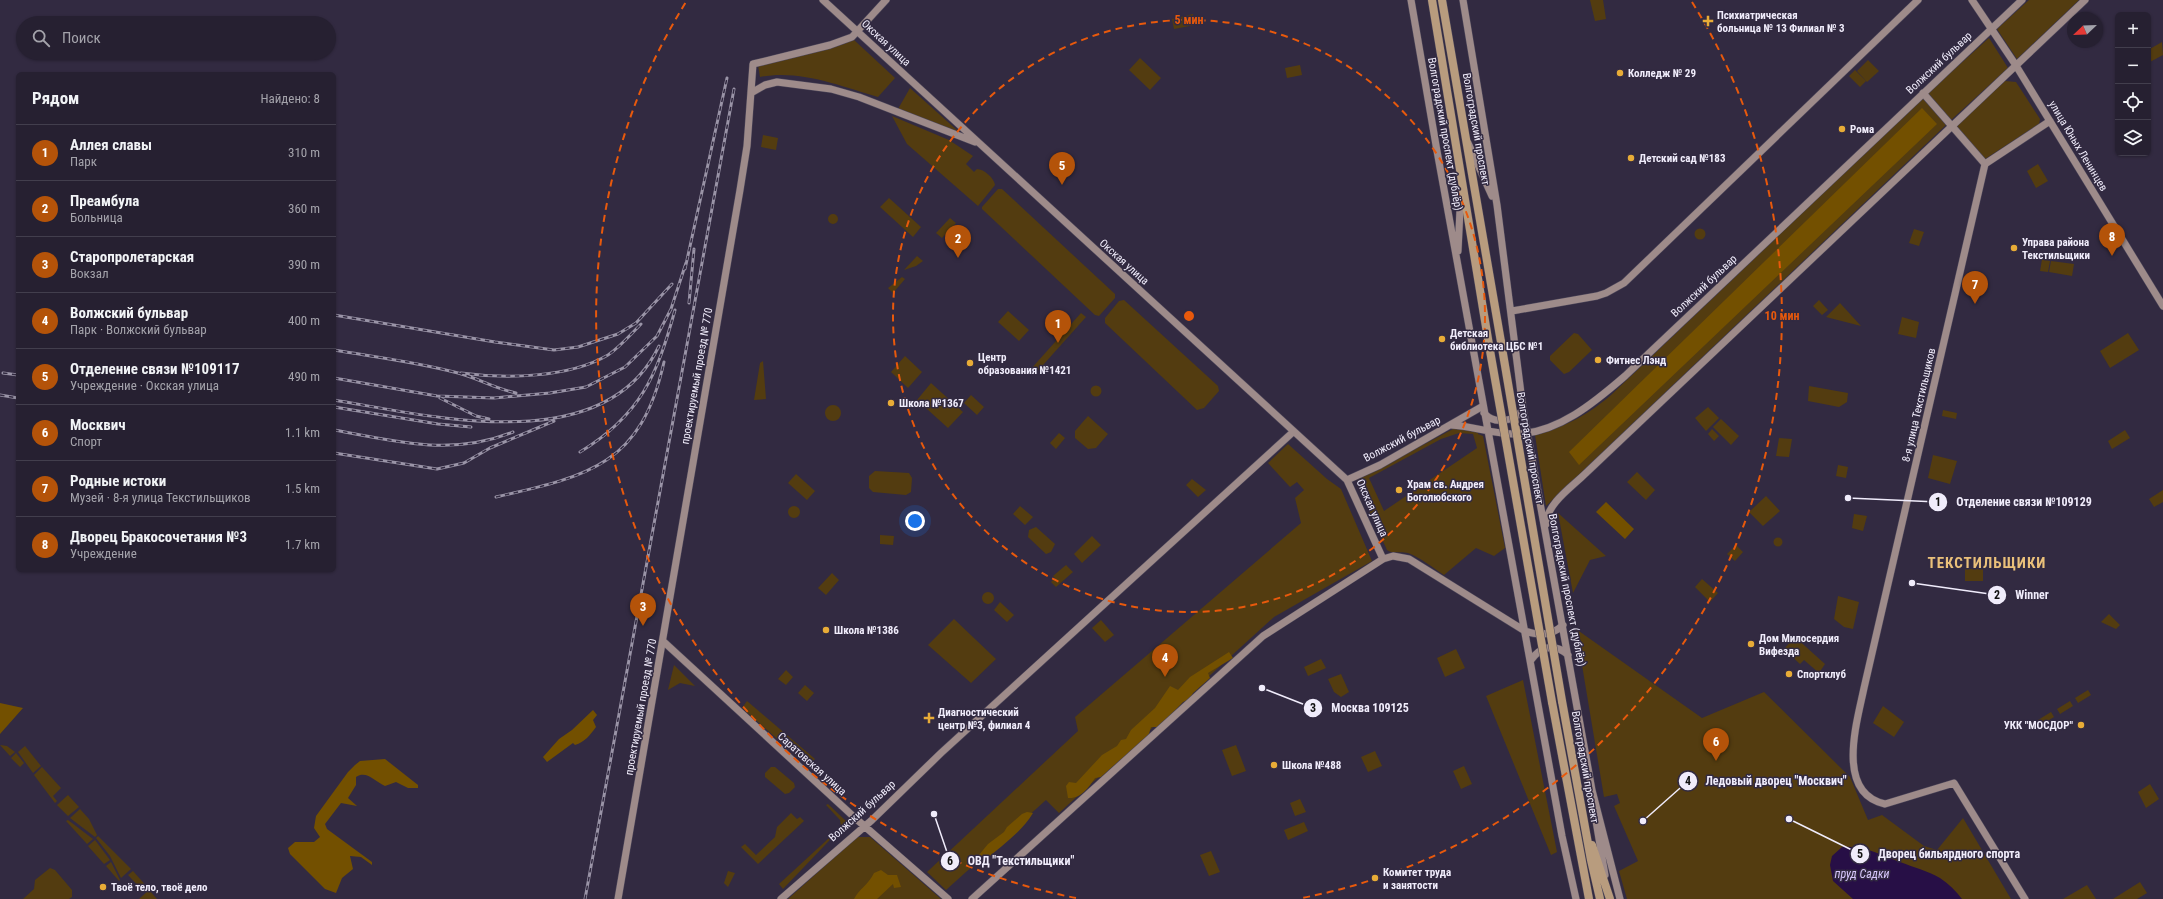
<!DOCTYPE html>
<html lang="ru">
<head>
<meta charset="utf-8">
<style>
  body { margin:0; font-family:"Roboto Condensed",sans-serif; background:#2e2839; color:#f1f3f6 }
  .controls { position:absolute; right:12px; top:12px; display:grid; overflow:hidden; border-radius:6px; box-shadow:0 1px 3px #0004 }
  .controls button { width:36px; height:36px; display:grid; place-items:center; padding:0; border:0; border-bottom:1px solid #423e4d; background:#262031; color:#f1f3f6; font:20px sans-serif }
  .compass { position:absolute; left:2067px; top:12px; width:36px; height:36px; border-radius:50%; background:#262031; box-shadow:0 1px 3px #0004; rotate:247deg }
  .you { position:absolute; left:915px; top:521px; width:14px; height:14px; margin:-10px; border:3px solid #fff; border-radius:50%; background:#1a73e8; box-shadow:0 0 0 6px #1a73e833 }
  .badge { display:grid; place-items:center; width:26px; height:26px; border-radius:50%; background:#b45309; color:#fff; font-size:13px; font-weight:700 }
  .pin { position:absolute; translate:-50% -33px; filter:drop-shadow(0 1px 2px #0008) }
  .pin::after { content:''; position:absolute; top:21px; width:14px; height:12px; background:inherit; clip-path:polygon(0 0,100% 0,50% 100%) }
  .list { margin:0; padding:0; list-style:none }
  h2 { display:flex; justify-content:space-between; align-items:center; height:52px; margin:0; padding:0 16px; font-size:17px }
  h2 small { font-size:13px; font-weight:400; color:#a4a3ab }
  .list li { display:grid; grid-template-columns:26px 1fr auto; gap:12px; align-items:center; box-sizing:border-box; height:56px; padding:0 16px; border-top:1px solid #423e4d }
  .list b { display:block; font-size:15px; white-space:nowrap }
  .list p { margin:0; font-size:13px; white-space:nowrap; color:#a4a3ab }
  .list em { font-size:13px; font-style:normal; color:#a4a3ab }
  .icon { flex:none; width:22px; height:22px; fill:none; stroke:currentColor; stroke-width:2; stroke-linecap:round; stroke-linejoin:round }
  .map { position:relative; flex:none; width:2163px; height:899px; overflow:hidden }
  .search { position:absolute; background:#262031; box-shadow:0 1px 3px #0004; left:16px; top:16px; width:320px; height:44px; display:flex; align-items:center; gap:10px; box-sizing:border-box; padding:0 14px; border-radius:22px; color:#a4a3ab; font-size:15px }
  .panel { position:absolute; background:#262031; box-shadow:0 1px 3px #0004; left:16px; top:72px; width:320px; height:500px; border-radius:6px }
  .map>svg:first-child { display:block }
  .green { fill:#533c10; fill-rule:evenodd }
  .forest { fill:#735000 }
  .water { fill:#270f46 }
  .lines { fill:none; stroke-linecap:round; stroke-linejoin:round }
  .secondary-casing { stroke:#4d475a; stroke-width:8 }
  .primary-casing { stroke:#4d475a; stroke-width:9 }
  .secondary { stroke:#9e8b8a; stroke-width:7 }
  .primary { stroke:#b89c7e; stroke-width:8 }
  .rail-casing { stroke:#9a94a7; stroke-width:3 }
  .rail { stroke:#322a41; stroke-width:1.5; stroke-dasharray:4.5; stroke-linecap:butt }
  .primary-bridge-casing { stroke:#4d475a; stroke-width:9; stroke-linecap:butt }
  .primary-bridge { stroke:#b89c7e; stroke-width:8 }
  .ring { fill:none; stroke:#e8590c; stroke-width:2; stroke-dasharray:7 5 }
  .poi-dot { fill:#e8ac37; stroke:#322a41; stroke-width:1.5 }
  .labels { text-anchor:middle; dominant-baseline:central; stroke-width:3; stroke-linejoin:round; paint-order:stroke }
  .poi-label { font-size:11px; font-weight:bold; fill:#f0ecfb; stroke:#322a41; text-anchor:start }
  .street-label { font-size:11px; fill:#f0ecfb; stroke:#322a41 }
  .water-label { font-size:12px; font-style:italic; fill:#d8c7fc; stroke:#322a41 }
  .district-label { font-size:15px; font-weight:bold; letter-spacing:1px; fill:#eac07a; stroke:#322a41 }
  .centre { fill:#e8590c; stroke:#322a41; stroke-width:2 }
  .ring-label { font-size:12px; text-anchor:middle; font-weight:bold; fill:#e8590c; stroke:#322a41; stroke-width:3; stroke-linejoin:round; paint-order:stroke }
  .leader { fill:none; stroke:#f0ecfb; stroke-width:1.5 }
  .callout-dot { fill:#f0ecfb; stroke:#322a41; stroke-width:1.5 }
  .mark-label { font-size:12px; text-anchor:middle; font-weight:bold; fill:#111 }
  .callout-label { font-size:12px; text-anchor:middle; font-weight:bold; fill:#f0ecfb; stroke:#322a41; stroke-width:3; stroke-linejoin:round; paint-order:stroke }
</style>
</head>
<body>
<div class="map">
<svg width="2163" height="899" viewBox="0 0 2163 899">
  <rect width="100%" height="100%" fill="#322a41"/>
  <path class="green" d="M1603,0L1606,19L1595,21L1590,0Z
    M2029,0H2079L2017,59L1997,29Z
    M1193,14L1195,25L1174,29L1172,19Z
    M1989,38L2008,68L1951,120L1928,93Z
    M853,39L895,78L878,97C841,86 799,69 760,77L758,65L844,44Z
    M2162,42L2163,55L2150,62L2148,50Z
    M1140,58L1161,78L1150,90L1129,70Z
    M1868,60L1879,71L1867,82L1857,71Z
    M1300,65L1302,75L1287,78L1285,68Z
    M1855,70L1866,81L1860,87L1849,76Z
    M2005,81L2016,82L2040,119L2039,124L1985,159L1956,126Z
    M910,88L958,131L956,132L898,109Z
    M1923,98L1947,124L1546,506L1535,435C1568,425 1583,418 1610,396Z
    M892,116L949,140L973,156L966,164L974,172L977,169C984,169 994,178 995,185L978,206L907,144Z
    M763,135L778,138L776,150L761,147Z
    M2038,164L2048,181L2036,188L2027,171Z
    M998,189H1002L1115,294V298L1099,316L1095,315L982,209V207Z
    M889,198L921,227L913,237L880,207Z
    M828 219a5 5 0 1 1 10 0a5 5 0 1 1-10 0Z
    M950,218L956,223L942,238L936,233Z
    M1694.5 234a5.5 5.5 0 1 1 11 0a5.5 5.5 0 1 1-11 0Z
    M1914,229L1924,232L1919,246L1909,243Z
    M917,256L923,261L916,266L904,270Z
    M2042,259L2050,261L2048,272L2040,271Z
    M2051,261L2074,264L2072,276L2049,272Z
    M902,277L905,279L893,293L888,288Z
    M1124,300L1218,386L1219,391L1204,408L1197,410L1105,323V318L1119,301Z
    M1819,300L1828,310L1822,315L1813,306Z
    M1840,303L1861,326L1826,317Z
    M1008,311L1029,330L1019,341L998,322Z
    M1081,313L1086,317L1035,374L1030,370Z
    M1902,317L1919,322L1916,338L1898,334Z
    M1574,333L1578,334L1592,350L1569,372L1564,374L1550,360V356Z
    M2128,333L2139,350L2110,368L2100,351Z
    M905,356L922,372L908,388L891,372Z
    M763,361L766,399L754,400L760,363Z
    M931,383L963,412L948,428L917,400Z
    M1090.5 391a5.5 5.5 0 1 1 11 0a5.5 5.5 0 1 1-11 0Z
    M1809,386L1848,393L1847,402L1839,407L1808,401Z
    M971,395L984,407L977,415L964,403Z
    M825 413a8 8 0 1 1 16 0a8 8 0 1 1-16 0Z
    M1708,407L1719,418L1706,431L1695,418Z
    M1943,410L1957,413L1956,419L1942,416Z
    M1088,416L1108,434L1096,448L1088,449L1075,438V431Z
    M1721,419L1739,436L1731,445L1713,427Z
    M1455,428L1478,431V434L1483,436L1505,548L1494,556L1476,548L1444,575C1432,567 1421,558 1408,553C1401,551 1392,554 1387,550L1356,483L1357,480ZM1459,433L1473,434L1477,448L1384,511L1369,478L1441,439Z
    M1712,429L1719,436L1714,441L1708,434Z
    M2125,430L2130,438L2112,449L2108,441Z
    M1059,433L1065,438L1056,449L1050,443Z
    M1779,438L1792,439L1789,457L1776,456Z
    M1288,444L1327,479L1341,489L1372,561L1274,617L1059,813L1046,800L946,890L927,872L1078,731L1075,717L1301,523L1295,498L1304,490L1297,482L1290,487L1268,463Z
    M1933,455L1957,461L1950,484L1928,478Z
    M1838,465L1848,467L1846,478L1836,476Z
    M875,471L909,473L912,478L911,492L906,495L873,492L869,488V476Z
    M1637,472L1655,490L1646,500L1627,482Z
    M796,474L815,491L807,500L788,483Z
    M1192,479L1206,490L1198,497L1186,485Z
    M2163,490V502L2154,507L2149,499Z
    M1766,496L1780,511L1763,526L1749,512Z
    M788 512a6 6 0 1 1 12 0a6 6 0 1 1-12 0Z
    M1020,506L1033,517L1025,525L1013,514Z
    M1558,513L1606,556L1590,560L1573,593Z
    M1854,514L1867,516L1863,531L1852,528Z
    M1036,527L1055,544L1051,552L1046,554L1028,537L1029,530Z
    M880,535L894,536L893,545L880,544Z
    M1092,536L1101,545L1082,563L1074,554Z
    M1773.5 542a4.5 4.5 0 1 1 9 0a4.5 4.5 0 1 1-9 0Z
    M1736,545L1743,552L1735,561L1727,554Z
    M1066,565L1073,572L1056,587L1051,582L1055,578L1053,576Z
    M1965,569H1983V581H1965Z
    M832,573L839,580L826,595L818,588Z
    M1702,579L1718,593L1710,602L1695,587Z
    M982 598a6 6 0 1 1 12 0a6 6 0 1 1-12 0Z
    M1838,596L1859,602L1853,629L1844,627L1834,619Z
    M1000,602L1014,615L1007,622L994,610Z
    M2109,614L2120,625L2116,629L2101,622Z
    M954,619L996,659L971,683L928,645Z
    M1101,620L1114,635L1105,642L1092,628Z
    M1576,629L1702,718L1764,692L1850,777L1868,820L1882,815L1924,846L1937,850L1963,818L2011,899H1627L1619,871L1638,861L1614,806L1620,803L1617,794L1604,797Z
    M1795,637L1825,664L1819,673L1804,660L1800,664L1784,649Z
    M1456,649L1465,668L1445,677L1437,658Z
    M1321,659L1326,668L1308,676L1304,667Z
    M674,665L695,686L680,683L668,690Z
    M786,670L793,677L786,685L778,679Z
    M1341,674L1349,692L1341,697L1334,692L1328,679Z
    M1523,680L1557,852L1551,855L1486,696Z
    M805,685L814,693L807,701L798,693Z
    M2088,690L2091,695L2078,703L2075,698Z
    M747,701L815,759L808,766L742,708Z
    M2070,701L2073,706L2060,714L2057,709Z
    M1883,706L1904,722L1894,737L1873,723Z
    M2051,712L2054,717L2041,725L2038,720Z
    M0,745L7,746L15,752L10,756Z
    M1236,745L1246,771L1232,776L1222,750Z
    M25,746L41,766L33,773L18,752Z
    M1375,751L1382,766L1368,772L1361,757Z
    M16,753L24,763L20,767L11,758Z
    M1464,766L1472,784L1461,789L1453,771Z
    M42,767L61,788L53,796L57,801L55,803L34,775Z
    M771,767H775L794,783L795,787L789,793L785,794L765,777V773Z
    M2150,784L2159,799L2146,808L2138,792Z
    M68,795L79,807L68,816L57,805Z
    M1300,799L1306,812L1295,816L1290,803Z
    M828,804L847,822L783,889L779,884L841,827L840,820L826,805Z
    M80,809L89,819L97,835L95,837L70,818Z
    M791,813L797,819L800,817L804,821L758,864L741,847L745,844L756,855L775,837L777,827Z
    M68,820L93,839L87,844L66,821Z
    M1304,822L1308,831L1288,840L1284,830Z
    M98,836L131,869L121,878L110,856L96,838Z
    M857,837H870L941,899H788Z
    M95,840L110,860L104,864L88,846Z
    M1211,851L1220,872L1209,876L1200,855Z
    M111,862L120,880L119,881L106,866Z
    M50,868L55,870L72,890V897L69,899H23L34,889L35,880Z
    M133,871L148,888L144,892L128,875Z
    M728,871L735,873L728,887L724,883Z
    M2140,882L2147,893L2137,899H2113Z
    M2087,885L2096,899H2063Z
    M149,890L157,899H139Z"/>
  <path class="forest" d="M1922,108L1937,124L1579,465L1569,452Z
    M1606,502L1634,529L1625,539L1596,512Z
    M1229,652L1233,658L1208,673L1210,678L1193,693L1190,699L1183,702L1159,727H1151L1148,737L1126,757L1120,760L1101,777L1095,778C1089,787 1081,799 1068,798L1066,786L1069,782L1076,783L1102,755L1117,746L1121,740L1126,739L1131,730L1155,708L1170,686L1178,690L1190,677Z
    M0,703L23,708L0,734Z
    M593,710L597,715L593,720L596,727C590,735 585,742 575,745L573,743L547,762L543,757L559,739L572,730Z
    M385,759L418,785V788H408L396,782L385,786C375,782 367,770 356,777V785L348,798L357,806L341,803L325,824L327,829L372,862V865L361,857L350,856L353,869L342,878L336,893L325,889L290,854L288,848L295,842H314L320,837L314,828L316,816L348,772L355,765L360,761Z
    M1027,812L1033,813C1022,832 1001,846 984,861L980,864L974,861L988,844L1004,832L1007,827L1022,814Z
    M881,870L888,875H897L901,887L894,888L893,884L877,899H854C859,889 869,884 874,873Z"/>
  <path class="water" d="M1842,847C1865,845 1880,855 1900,862C1913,867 1928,871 1940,878C1949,884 1956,891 1962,899H1853L1833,881L1830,865L1832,856Z"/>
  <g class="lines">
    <defs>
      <path id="secondary" d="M823,0L1347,480L1383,559
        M1411,0L1437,151L1562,836L1576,899
        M1463,0L1497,205L1523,409L1592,790L1620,899
        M1972,0L2015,64L2163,306
        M751,93L765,85L777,82L831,89L859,97L975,142
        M1923,93L1985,164
        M1468,143L1492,196
        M1985,164L1864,688C1857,722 1835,793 1885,804L1954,783L2025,899
        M1985,164L2050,121
        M1458,251L1461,189
        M1512,311L1597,296L1606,293L1624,283L1918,0
        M1484,413C1494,425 1515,422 1523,409
        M1451,425C1472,426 1493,434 1515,434C1557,434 1595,402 1625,376L2022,0
        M1347,480L1380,465L1483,406
        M1546,524C1547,503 1572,487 1586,473L2085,0
        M664,642L854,817L948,899
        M1531,660C1541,646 1555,643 1568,655
        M1595,815L1605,875
        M618,899L740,190L747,146L753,64L830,45L852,37L886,0
        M781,899L872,820L941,753L1293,432
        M972,899L1263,636L1383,559L1393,556L1409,559L1525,631C1539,636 1552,636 1563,625"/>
      <path id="primary" d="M1432,0L1489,345
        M1442,0L1501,342
        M1562,701L1591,860L1600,899
        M1552,702L1589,899
        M1592,845L1610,899"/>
    </defs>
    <use href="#secondary" class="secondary-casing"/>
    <use href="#primary" class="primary-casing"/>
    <use href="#secondary" class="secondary"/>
    <use href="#primary" class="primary"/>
    <defs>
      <path id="rail" d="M685,269L727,78
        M689,303L694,249
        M334,315L495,342L554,350L578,347L618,334L636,323L672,284
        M334,350C375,357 417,362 458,373C478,378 493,388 516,393
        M3,373L18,375
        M461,373C505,379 569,378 608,355C620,347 631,334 641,324
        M334,378L437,396L494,398L550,393L586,387L625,367L657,336L671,309L686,263
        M0,395L18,398
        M440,398L476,416L489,419
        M334,400C431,416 605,460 659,346
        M334,407L438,424L471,427
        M334,430C397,441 451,457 513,432
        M580,452C641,415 657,375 675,310
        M334,453L437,469L464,463L490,448L554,421
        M496,497C589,476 641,465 664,362
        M585,899L734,89"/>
    </defs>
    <use href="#rail" class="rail-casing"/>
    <use href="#rail" class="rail"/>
    <defs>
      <path id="primary-bridge" d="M1501,342L1562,701
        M1489,345L1552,702"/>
    </defs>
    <use href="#primary-bridge" class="primary-bridge-casing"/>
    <use href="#primary-bridge" class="primary-bridge"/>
  </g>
  <g class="ring">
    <circle cx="1189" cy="316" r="296"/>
    <path d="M1076 898A593 593 0 0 1 686 2M1692 2A593 593 0 0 1 1302 898"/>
  </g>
  <g class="poi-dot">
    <path d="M1706 15h4v4h4v4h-4v4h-4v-4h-4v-4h4z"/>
    <circle cx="1620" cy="73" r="4"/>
    <circle cx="1842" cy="129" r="4"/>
    <circle cx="1631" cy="158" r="4"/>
    <circle cx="2014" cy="248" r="4"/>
    <circle cx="1442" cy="339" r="4"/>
    <circle cx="1598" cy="360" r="4"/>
    <circle cx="970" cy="363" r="4"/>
    <circle cx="891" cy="403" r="4"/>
    <circle cx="1399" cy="490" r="4"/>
    <circle cx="826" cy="630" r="4"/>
    <circle cx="1751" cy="644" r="4"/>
    <circle cx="1789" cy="674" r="4"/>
    <path d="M927 712h4v4h4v4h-4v4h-4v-4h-4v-4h4z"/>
    <circle cx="2081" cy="725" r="4"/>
    <circle cx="1274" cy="765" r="4"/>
    <circle cx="1375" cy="878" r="4"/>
    <circle cx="103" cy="887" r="4"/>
  </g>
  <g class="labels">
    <g class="poi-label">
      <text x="1717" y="15">Психиатрическая<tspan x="1717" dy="13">больница № 13 Филиал № 3</tspan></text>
      <text x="1628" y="73">Колледж № 29</text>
      <text x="1850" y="129">Рома</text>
      <text x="1639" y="158">Детский сад №183</text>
      <text x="2022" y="242">Управа района<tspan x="2022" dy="13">Текстильщики</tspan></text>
      <text x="1450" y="333">Детская<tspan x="1450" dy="13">библиотека ЦБС №1</tspan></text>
      <text x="978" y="357">Центр<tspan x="978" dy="13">образования №1421</tspan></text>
      <text x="1606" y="360">Фитнес Лэнд</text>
      <text x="899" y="403">Школа №1367</text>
      <text x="1407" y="484">Храм св. Андрея<tspan x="1407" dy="13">Боголюбского</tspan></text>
      <text x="834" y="630">Школа №1386</text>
      <text x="1759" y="638">Дом Милосердия<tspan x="1759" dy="13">Вифезда</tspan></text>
      <text x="1797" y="674">Спортклуб</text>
      <text x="938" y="712">Диагностический<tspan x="938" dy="13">центр №3, филиал 4</tspan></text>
      <text x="2073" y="725" text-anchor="end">УКК "МОСДОР"</text>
      <text x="1282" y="765">Школа №488</text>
      <text x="1383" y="872">Комитет труда<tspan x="1383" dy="13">и занятости</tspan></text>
      <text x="111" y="887">Твоё тело, твоё дело</text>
    </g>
    <g class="street-label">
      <text transform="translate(886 43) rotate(43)">Окская улица</text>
      <text transform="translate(1939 63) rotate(-43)">Волжский бульвар</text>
      <text transform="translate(1476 129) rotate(80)">Волгоградский проспект</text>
      <text transform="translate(1445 134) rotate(80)">Волгоградский проспект (дублёр)</text>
      <text transform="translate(2078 146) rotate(59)">улица Юных Ленинцев</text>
      <text transform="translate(1124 262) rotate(42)">Окская улица</text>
      <text transform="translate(1704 286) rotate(-43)">Волжский бульвар</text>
      <text transform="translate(697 376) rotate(-80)">проектируемый проезд № 770</text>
      <text transform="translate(1919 405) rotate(-77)">8-я улица Текстильщиков</text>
      <text transform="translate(1402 439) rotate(-28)">Волжский бульвар</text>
      <text transform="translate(1530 448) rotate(80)">Волгоградский проспект</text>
      <text transform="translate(1372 508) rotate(66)">Окская улица</text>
      <text transform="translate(1567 590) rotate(79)">Волгоградский проспект (дублёр)</text>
      <text transform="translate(641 707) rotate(-80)">проектируемый проезд № 770</text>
      <text transform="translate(812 764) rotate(42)">Саратовская улица</text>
      <text transform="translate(1585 767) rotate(80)">Волгоградский проспект</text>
      <text transform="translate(862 811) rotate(-42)">Волжский бульвар</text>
    </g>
    <g class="water-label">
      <text x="1862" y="874">пруд Садки</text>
    </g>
    <g class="district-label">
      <text x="1987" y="563">ТЕКСТИЛЬЩИКИ</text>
    </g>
  </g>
  <circle cx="1189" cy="316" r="6" class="centre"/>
  <g class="ring-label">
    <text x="1189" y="24">5 мин</text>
    <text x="1782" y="320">10 мин</text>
  </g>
  <path class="leader" d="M1848 498L1938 502M1912 583L1997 595M1262 688L1313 708M1643 821L1688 781M1789 819L1860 854M934 814L950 861"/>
  <g class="callout-dot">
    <circle cx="1848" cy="498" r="4"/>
    <circle cx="1912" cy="583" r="4"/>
    <circle cx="1262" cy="688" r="4"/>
    <circle cx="1643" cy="821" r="4"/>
    <circle cx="1789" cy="819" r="4"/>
    <circle cx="934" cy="814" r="4"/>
    <circle cx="1938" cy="502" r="10"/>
    <circle cx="1997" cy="595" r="10"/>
    <circle cx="1313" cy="708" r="10"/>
    <circle cx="1688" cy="781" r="10"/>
    <circle cx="1860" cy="854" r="10"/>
    <circle cx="950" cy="861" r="10"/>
  </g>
  <g class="mark-label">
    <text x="1938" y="506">1</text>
    <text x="1997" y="599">2</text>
    <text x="1313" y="712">3</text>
    <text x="1688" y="785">4</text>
    <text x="1860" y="858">5</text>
    <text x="950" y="865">6</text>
  </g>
  <g class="callout-label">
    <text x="2024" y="506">Отделение связи №109129</text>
    <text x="2032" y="599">Winner</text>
    <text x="1370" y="712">Москва 109125</text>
    <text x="1776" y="785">Ледовый дворец "Москвич"</text>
    <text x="1949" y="858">Дворец бильярдного спорта</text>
    <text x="1021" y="865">ОВД "Текстильщики"</text>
  </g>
</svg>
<div class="controls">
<button>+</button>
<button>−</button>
<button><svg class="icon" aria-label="locate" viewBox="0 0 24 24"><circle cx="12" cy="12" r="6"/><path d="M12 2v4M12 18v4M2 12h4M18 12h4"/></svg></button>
<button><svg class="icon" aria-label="layers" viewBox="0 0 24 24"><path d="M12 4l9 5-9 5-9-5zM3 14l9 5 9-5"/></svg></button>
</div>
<svg class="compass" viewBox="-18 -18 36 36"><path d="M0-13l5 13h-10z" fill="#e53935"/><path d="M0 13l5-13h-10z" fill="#a4a3ab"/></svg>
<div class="you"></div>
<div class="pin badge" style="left:1058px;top:343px">1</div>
<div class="pin badge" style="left:958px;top:258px">2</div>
<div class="pin badge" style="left:643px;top:626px">3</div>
<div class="pin badge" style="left:1165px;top:677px">4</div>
<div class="pin badge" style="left:1062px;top:185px">5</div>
<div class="pin badge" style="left:1716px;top:761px">6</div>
<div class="pin badge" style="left:1975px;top:304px">7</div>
<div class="pin badge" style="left:2112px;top:256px">8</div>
<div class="search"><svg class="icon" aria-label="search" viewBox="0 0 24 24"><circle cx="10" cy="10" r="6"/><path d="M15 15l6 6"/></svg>Поиск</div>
<section class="panel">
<h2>Рядом<small>Найдено: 8</small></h2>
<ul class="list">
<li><span class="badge">1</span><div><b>Аллея славы</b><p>Парк</p></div><em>310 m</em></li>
<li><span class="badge">2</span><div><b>Преамбула</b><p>Больница</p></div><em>360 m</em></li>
<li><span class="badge">3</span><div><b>Старопролетарская</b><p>Вокзал</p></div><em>390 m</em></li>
<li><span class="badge">4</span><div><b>Волжский бульвар</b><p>Парк · Волжский бульвар</p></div><em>400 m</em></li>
<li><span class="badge">5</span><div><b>Отделение связи №109117</b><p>Учреждение · Окская улица</p></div><em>490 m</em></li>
<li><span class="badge">6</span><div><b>Москвич</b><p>Спорт</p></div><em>1.1 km</em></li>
<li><span class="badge">7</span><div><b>Родные истоки</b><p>Музей · 8-я улица Текстильщиков</p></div><em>1.5 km</em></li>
<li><span class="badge">8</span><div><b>Дворец Бракосочетания №3</b><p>Учреждение</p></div><em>1.7 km</em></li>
</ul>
</section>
</div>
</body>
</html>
